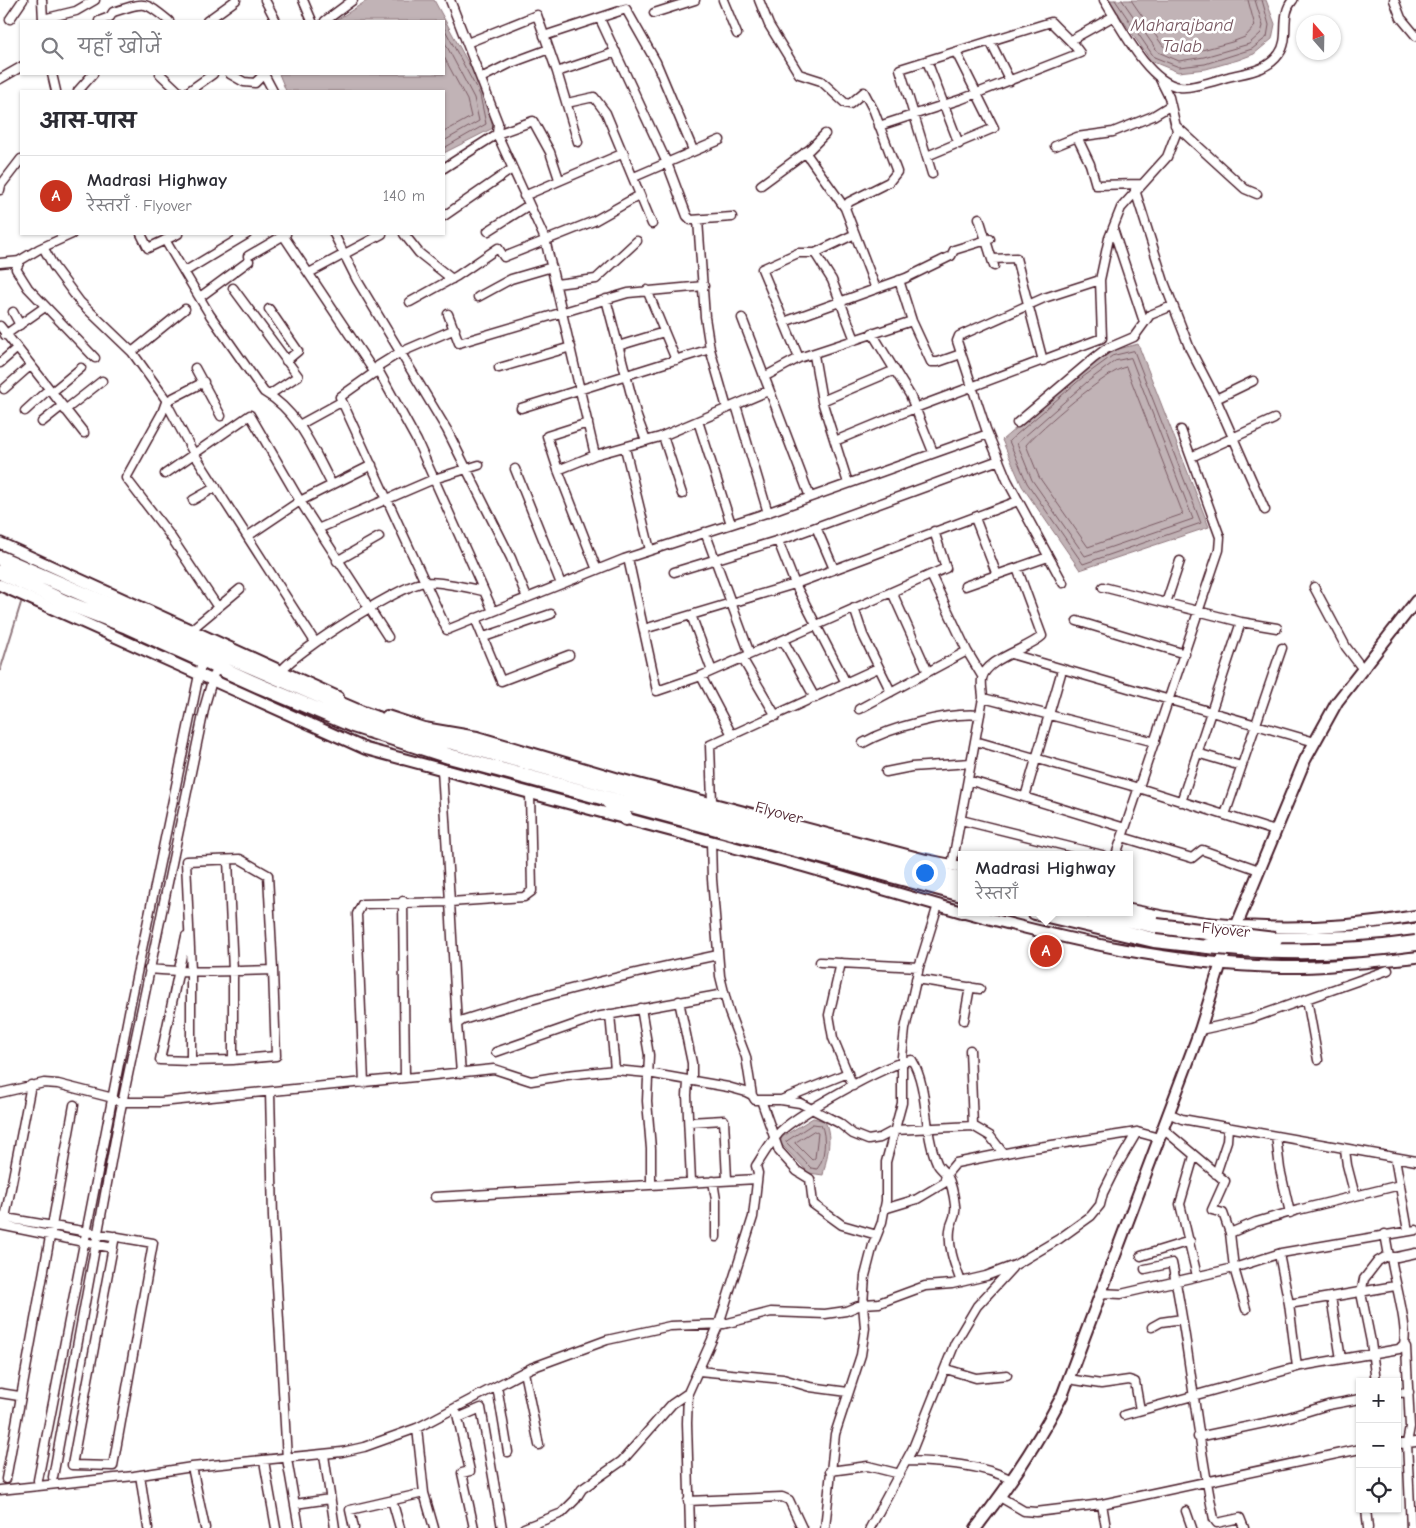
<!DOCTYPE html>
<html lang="hi">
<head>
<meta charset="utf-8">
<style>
  body { margin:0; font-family:"Comic Neue","Playpen Sans Deva",sans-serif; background:#f2f2f3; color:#2b2b33 }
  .controls { position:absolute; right:15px; bottom:15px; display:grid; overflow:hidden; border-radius:0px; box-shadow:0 1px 4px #0004 }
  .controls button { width:45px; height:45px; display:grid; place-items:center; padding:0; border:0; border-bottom:1px solid #e1e1e2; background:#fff; color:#2b2b33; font:25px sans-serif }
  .compass { position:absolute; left:1296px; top:15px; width:45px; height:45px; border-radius:50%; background:#fff; box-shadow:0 1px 4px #0004; rotate:340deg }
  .you { position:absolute; left:924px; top:872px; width:18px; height:18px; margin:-12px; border:4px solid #fff; border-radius:50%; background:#1a73e8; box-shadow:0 0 0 8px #1a73e833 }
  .badge { display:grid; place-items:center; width:32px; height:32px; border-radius:50%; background:#c8321e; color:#fff; font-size:16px; font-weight:700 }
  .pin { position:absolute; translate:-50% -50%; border:2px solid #fff; box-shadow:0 1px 5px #0006 }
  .popup { position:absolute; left:958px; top:851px; width:175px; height:65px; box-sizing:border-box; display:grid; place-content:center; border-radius:0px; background:#fff; filter:drop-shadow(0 1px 4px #0005); font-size:16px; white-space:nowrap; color:#7c7c81 }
  .popup b { font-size:19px; color:#2b2b33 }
  .popup::after { content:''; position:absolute; left:50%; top:100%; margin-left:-10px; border:10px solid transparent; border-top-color:#fff }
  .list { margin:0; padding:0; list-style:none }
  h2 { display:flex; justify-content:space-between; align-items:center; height:65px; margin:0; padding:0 20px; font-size:21px }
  h2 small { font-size:16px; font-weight:400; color:#7c7c81 }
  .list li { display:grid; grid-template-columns:32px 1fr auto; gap:15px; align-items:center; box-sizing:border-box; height:80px; padding:0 20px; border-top:1px solid #e1e1e2 }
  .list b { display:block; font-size:19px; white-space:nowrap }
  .list p { margin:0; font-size:16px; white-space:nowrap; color:#7c7c81 }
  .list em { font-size:16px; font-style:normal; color:#7c7c81 }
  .icon { flex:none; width:28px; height:28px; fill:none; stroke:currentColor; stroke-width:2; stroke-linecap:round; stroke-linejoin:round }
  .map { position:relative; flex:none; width:1416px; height:1528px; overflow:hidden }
  .search { position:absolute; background:#fff; box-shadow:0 1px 4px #0004; left:20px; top:20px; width:425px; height:55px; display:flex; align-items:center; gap:12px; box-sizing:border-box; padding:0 18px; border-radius:0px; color:#7c7c81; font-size:19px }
  .panel { position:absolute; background:#fff; box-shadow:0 1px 4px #0004; left:20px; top:90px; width:425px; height:145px; border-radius:0px }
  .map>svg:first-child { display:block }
  .water { fill:#c1b3b6; stroke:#91787e }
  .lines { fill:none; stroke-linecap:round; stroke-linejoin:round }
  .shore { stroke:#7a5a63; stroke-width:1 }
  .stream { stroke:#91787e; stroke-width:2 }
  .minor-casing { stroke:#4a1f2b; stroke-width:11 }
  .tertiary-casing { stroke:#4a1f2b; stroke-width:14 }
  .trunk-casing { stroke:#4a1f2b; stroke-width:18 }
  .minor { stroke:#fff; stroke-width:8 }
  .tertiary { stroke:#fff; stroke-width:10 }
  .trunk { stroke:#fff; stroke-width:14 }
  .trunk-bridge-casing { stroke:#4a1f2b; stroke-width:18; stroke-linecap:butt }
  .trunk-bridge { stroke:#fff; stroke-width:14 }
  .labels { text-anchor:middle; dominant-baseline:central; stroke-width:5; stroke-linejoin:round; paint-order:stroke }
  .street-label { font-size:16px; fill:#4a1f2b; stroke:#fff }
  .water-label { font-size:18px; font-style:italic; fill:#74535c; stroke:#fff }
</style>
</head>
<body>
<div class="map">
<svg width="1416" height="1528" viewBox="0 0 1416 1528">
  <rect width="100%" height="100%" fill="#fff"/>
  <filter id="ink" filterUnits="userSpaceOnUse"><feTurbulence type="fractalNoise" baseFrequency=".02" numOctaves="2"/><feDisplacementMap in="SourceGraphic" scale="10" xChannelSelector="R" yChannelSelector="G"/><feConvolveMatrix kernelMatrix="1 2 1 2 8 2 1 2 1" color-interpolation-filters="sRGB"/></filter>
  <g filter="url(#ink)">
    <path class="water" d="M368,0H434L485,94L493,128L444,153V91H286L279,74H444V21H335Z
      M1109,0H1266L1275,24L1272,39L1254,54L1238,60L1206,69L1178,72L1151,61Z
      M1138,344L1209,527L1080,570L1022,486L1002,440L1080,373L1111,351Z
      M813,1118L825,1121C833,1139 827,1156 823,1175L809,1173L780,1143L782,1137Z"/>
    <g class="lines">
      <path class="shore" d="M1115,0L1154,57L1179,67L1205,64L1252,49L1267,37L1269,25L1262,0
        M1122,0L1158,52L1179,61L1204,57L1249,44L1261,33L1263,26L1255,0
        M1131,0L1163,46L1180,53L1202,50L1232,42L1245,37L1255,26L1248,0
        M444,28L480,95L486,124L444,148
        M444,41L474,98L479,121L444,141
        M444,57L467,100L471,117L444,132
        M1134,351L1201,523L1083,564L1027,483L1009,441L1083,377L1112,356Z
        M1131,358L1193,519L1085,556L1032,480L1017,443L1087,382L1115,361Z
        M1126,367L1183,514L1088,547L1039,477L1026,445C1038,430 1110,368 1126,367Z
        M813,1124L821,1125C827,1136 825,1160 817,1169L811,1168L786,1142Z
        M814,1131L818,1133L815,1158L812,1160L795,1143Z"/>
      <path class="stream" d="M0,671L21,603"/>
      <defs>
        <path id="minor" d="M42,0L43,21
          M265,0L276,21
          M303,0L312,21
          M723,0L737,34
          M759,0L769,25L799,74L821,81L845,103L850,104L864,92L874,111L897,172L889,182L849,202L845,208L876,289
          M1104,0C1120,25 1148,83 1180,87C1191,89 1217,80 1228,77C1247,72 1267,71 1279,54C1291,38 1279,15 1293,0
          M1394,0L1401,18L1416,36
          M654,13L695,0
          M10,19L23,0
          M43,19L76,11L95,0
          M600,19L667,163L687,216L691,220L732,217
          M99,21L110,17L113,12C146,2 143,0 169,21
          M207,21L236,0
          M325,21L353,0
          M544,36L626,9L656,62L693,150
          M1071,40L1114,16
          M990,41L1010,81
          M467,43L537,15L557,72L578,142
          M927,61L959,144
          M557,72L616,52
          M52,74L56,91
          M160,74L178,91
          M230,74L244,82L255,83L264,74
          M264,74L273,91
          M481,78L511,63L549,49
          M0,79L21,67
          M78,91L93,74
          M189,91L213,74
          M567,103L594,97L606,113L652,224
          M1175,125L1245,189L1257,194
          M879,126C906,117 934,108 962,99L1080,53C1072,41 1061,33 1051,22L900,69L932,174
          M1077,137L1090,164L1096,185L1142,184
          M1055,146L1077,137L1113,132L1153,116L1171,105
          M805,152L845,208
          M927,156L994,128L956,52
          M444,168L497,134L498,123L450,0
          M634,177L720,140
          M559,179L550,152L533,121L497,134L545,239L595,455L660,437L768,391
          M761,185L810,149L825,134
          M0,190L1,185L21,159
          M1135,190L1164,282L1190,349L1216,399L1265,510
          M524,196L624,153
          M444,216L512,169
          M979,218L994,266
          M698,220L705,317L710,349
          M1113,229L1144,322
          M488,231L529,205
          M141,234L148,248L178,234
          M334,234L357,280L447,430L511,558L527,598
          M404,234L419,253L452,279
          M283,235L375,373
          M165,240L210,315L264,392C299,412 313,449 331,483
          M43,247L54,267L80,302L132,352L167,401L166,402L193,452L315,642
          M815,253L832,280L855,340
          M992,259L1016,258L1043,361
          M19,261L39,249L72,234
          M0,263L20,261L16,269L28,288L95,358
          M184,272L247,234
          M309,273L382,234
          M899,280L912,321L931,362H938L961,354
          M556,284L596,279L637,241
          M233,288L298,376L269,395
          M647,290L676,360
          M200,297L249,261L248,256L286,234
          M478,297L511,279L552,267
          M606,299L637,417L646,441
          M410,302L457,276L498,248L504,257L594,221L640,195
          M269,309L298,351L286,361
          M13,312L20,325
          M448,314L459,343L628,293L704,286
          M742,318L810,497
          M784,322L906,278L951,256L954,250L990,239
          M0,326L84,433
          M455,329L399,353L378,366V370L340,397L447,630L624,559L766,513L988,434
          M872,333L910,395L933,452
          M5,335L45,307
          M618,346L664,332
          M132,352L185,309
          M814,355L822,401L848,483
          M799,358L762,269L798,253H815L855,234
          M0,363L16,349
          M195,368L221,416
          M499,368L571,347
          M378,370L417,441L493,611
          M764,377L799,358L912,321
          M4,389L30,366
          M52,392L81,368
          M1216,399L1253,381
          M167,401L204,382
          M822,401L895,370
          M166,402L162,413L126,478L169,534L217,606
          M736,405L768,513
          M521,408L710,349L727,408
          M65,410L102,381
          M25,411L49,389
          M698,421L731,524
          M42,422L62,406
          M588,423L547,436L558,470L597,570
          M1017,423L1094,358L1106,349L1134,337L1150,315L1172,306
          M299,425L341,402
          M663,436L682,494
          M835,441L915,408L1102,338L1100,280L1109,238L1121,208L1167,157L1177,131L1169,97L1160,79
          M625,448L650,550
          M1191,457L1274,419
          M515,469L561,584
          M558,470L595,455
          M165,474L250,415L300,501L388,637
          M193,500L216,487
          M975,518L997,575
          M816,527L834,569
          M320,528L434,479L479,465
          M705,532L750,654
          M248,536L300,501L372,465
          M778,541L795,584L846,683
          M628,558L657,691L701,676L946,568L934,531
          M337,561L379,537
          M674,572L786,538L999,460
          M931,575L967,651L982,676
          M1063,583L1007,480L986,429L957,341L959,336L1044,298L1100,280
          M965,586L1048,557
          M1103,587L1241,622L1277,628
          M1314,587L1346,647L1362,668
          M892,592L928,672
          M1166,603L1180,561
          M854,608L863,635L891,692
          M691,615L712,671
          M475,618L501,681L569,655
          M1077,621L1185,654
          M192,629L240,589
          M644,629L795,584L1018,501
          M484,637L551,614
          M783,640L815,698
          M1011,654L1315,742
          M742,658L776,716
          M282,670C298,650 403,583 426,582C445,582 465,587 483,591
          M701,676L732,735
          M983,698L1155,742
          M859,709L967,651
          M975,741L1139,788L1275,831
          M863,743C891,727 948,712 980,715
          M1197,753L1241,766
          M442,770L450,902L524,897L532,891L530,793
          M886,772L911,767L971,763
          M968,780L1125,828
          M1025,797L1062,670
          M712,802L710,745L878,668
          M1181,802L1241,622
          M1225,815L1282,648
          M961,820L1102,855
          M1122,837L1192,858L1202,850L1259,870
          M711,841L712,879L720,976L729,1012L746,1057L752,1095
          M1116,855L1219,550L1220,537L1181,430
          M952,865L983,698C983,692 981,686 982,679C985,659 1028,649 1042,636L1017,568
          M403,901L405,1078L494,1069L531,1081L567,1075L615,1070L648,1073L728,1087L746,1092L752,1095L755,1100H781L800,1103L839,1123L853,1134L868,1140L880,1138L895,1130L973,1126L990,1136L1003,1153
          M186,936L160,1060L191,1061
          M820,962L919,967
          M841,963L829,1015L833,1038L853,1086
          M149,969C191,973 232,971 273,970L268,875L240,859L186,861L191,971V1061L233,1060V971L228,860
          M916,979L980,989
          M1307,999L1318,1060
          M679,1001L692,1063V1080L688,1083L687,1095L691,1181
          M641,1008L649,1055L647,1101L651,1149V1185
          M610,1014L615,1070
          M964,1020L970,987
          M457,1024L461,1073
          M1200,1030L1250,1019L1388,970
          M970,1050L973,1126
          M496,1052L596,1017L724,994
          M233,1060L276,1056L273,970
          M364,1083L357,914L362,904L450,902L457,1024L463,1020C547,993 632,973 718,955
          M270,1092L273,1217L287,1459L299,1528
          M0,1093L44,1083L58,1084L113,1098
          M761,1100L779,1151L797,1171L810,1179L813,1204L842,1225L877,1235
          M781,1100L848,1073
          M119,1102H161L405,1078
          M1168,1113L1182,1119L1416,1161
          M689,1122L724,1120L727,1179
          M1162,1128L1225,1181L1212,1210L1223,1213L1230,1233L1234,1268L1246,1309
          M1276,1136L1280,1169L1290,1213
          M1345,1150L1347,1165L1355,1196
          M1194,1156L1180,1204L1197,1276
          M1395,1158L1408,1231
          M1216,1174L1227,1141L1228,1127
          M713,1181L716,1200V1237
          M435,1197L757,1179
          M884,1209L917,1199L944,1183L946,1175L956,1163L1026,1149L1137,1132L1159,1138
          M0,1217L153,1243L113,1466L72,1465L115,1236
          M5,1218L31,1085
          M0,1225L113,1248
          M1230,1233L1256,1222L1298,1210L1400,1185
          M1385,1234L1389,1256
          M1279,1254L1289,1304L1297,1367
          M1141,1256L1190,1241
          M1391,1257C1394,1280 1408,1324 1404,1344L1406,1347L1410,1427L1407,1443L1411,1528
          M1145,1269L1172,1263C1190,1347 1196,1434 1214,1519L1217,1523L1240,1518L1244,1528
          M1100,1293L1121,1294L1234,1268L1281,1253L1416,1230
          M1331,1297L1341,1359
          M1289,1304L1395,1286
          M1152,1327L1161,1322L1182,1319
          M946,1369L976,1378L1007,1375
          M699,1371L783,1379L810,1387L848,1392
          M524,1372L539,1445
          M1068,1379L1101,1384L1129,1380L1135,1382L1140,1410
          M1376,1382L1371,1342L1361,1293L1364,1279L1378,1261L1385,1257H1397L1416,1253
          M497,1386L508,1452
          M0,1393L19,1396
          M688,1393L687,1423L690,1528
          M1397,1393L1409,1392
          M457,1414L470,1471L462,1473L474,1528
          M1124,1415L1301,1366L1399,1349L1404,1344
          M458,1418L481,1408L502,1528
          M1198,1437L1279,1420L1328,1405L1360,1399
          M1397,1444L1416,1442
          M324,1455L335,1528
          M264,1461L276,1528
          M907,1461C941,1462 982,1464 1012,1480
          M192,1467L205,1528
          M830,1471L868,1466L900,1474
          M140,1475L148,1528
          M53,1477L119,1118L205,705L216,667
          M6,1479L74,1105
          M38,1480L131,1002L202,660
          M0,1490L134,1476L192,1467L342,1452L364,1447L417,1428L531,1368L607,1340L670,1326L724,1324L771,1312L825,1314L846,1311L863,1304L879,1303L925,1286L952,1284L986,1276L1015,1265L1059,1239L1091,1216L1100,1205L1103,1193L1114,1171L1137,1132
          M424,1493L434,1528
          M1000,1497L1024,1511L1036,1512L1102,1504L1360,1449
          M392,1500L400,1528
          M688,1501L782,1497L789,1500L802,1528
          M295,1504L330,1499
          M1102,1504L1106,1528
          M1366,1509L1368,1528
          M1186,1511L1192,1528
          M354,1528L350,1510L424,1493L417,1428
          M524,1528L562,1513L575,1500L582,1489L622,1461L672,1404L688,1393L719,1324L753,1217L758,1173L756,1166C763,1155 770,1143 778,1134C792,1117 891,1061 912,1060C929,1088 923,1131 937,1163C939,1168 944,1171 947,1175C951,1183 954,1196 955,1205C957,1218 951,1220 950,1230C948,1249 955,1265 961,1282
          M825,1528L835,1434L861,1355L865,1328L863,1304L865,1276L873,1245L882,1222L886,1201V1162L902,1103V1057L905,1029L919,967L938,905
          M870,1528L913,1448L955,1343L977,1306L1012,1268"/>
        <path id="tertiary" d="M0,543L338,697
          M0,585L366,749L803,866L962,912
          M387,716L424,728L477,737L619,779L926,860L962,867
          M1130,910C1224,931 1321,933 1416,916
          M965,912C1068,940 1175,965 1283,967C1327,968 1372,961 1416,957
          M976,1528C1009,1486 1037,1444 1062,1396L1200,1030L1221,963L1305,760L1337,702L1416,601"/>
        <path id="trunk" d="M0,558L360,713L408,730L962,880
          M0,572L67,603L127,626L260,686L353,725L449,756L962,894
          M607,800L626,818
          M1035,912L1154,940L1208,946
          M1093,912L1157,926
          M1275,940L1355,938L1416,931"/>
      </defs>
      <use href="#minor" class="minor-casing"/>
      <use href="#tertiary" class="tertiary-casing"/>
      <use href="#trunk" class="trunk-casing"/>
      <use href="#minor" class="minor"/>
      <use href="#tertiary" class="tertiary"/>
      <use href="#trunk" class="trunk"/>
      <defs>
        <path id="trunk-bridge" d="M1157,926L1275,940
          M1208,946C1278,954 1347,953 1416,943"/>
      </defs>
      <use href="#trunk-bridge" class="trunk-bridge-casing"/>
      <use href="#trunk-bridge" class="trunk-bridge"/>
    </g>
  </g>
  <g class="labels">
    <g class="street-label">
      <text transform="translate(779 813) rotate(15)">Flyover</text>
      <text transform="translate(1226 930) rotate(6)">Flyover</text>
    </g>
    <g class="water-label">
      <text x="1182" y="25">Maharajband<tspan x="1182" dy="21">Talab</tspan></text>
    </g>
  </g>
</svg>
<div class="controls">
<button>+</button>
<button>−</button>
<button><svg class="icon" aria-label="locate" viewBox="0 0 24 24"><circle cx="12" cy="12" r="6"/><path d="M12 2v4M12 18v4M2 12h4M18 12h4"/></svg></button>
</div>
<svg class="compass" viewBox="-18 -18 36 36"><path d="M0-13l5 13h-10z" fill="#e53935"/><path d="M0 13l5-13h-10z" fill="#7c7c81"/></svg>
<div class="you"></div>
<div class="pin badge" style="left:1046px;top:951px">A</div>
<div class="popup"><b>Madrasi Highway</b>रेस्तराँ</div>
<div class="search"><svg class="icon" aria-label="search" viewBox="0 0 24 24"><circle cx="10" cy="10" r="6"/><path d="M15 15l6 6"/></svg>यहाँ खोजें</div>
<section class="panel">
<h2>आस-पास<small></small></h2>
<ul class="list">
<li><span class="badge">A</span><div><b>Madrasi Highway</b><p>रेस्तराँ · Flyover</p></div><em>140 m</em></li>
</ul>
</section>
</div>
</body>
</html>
